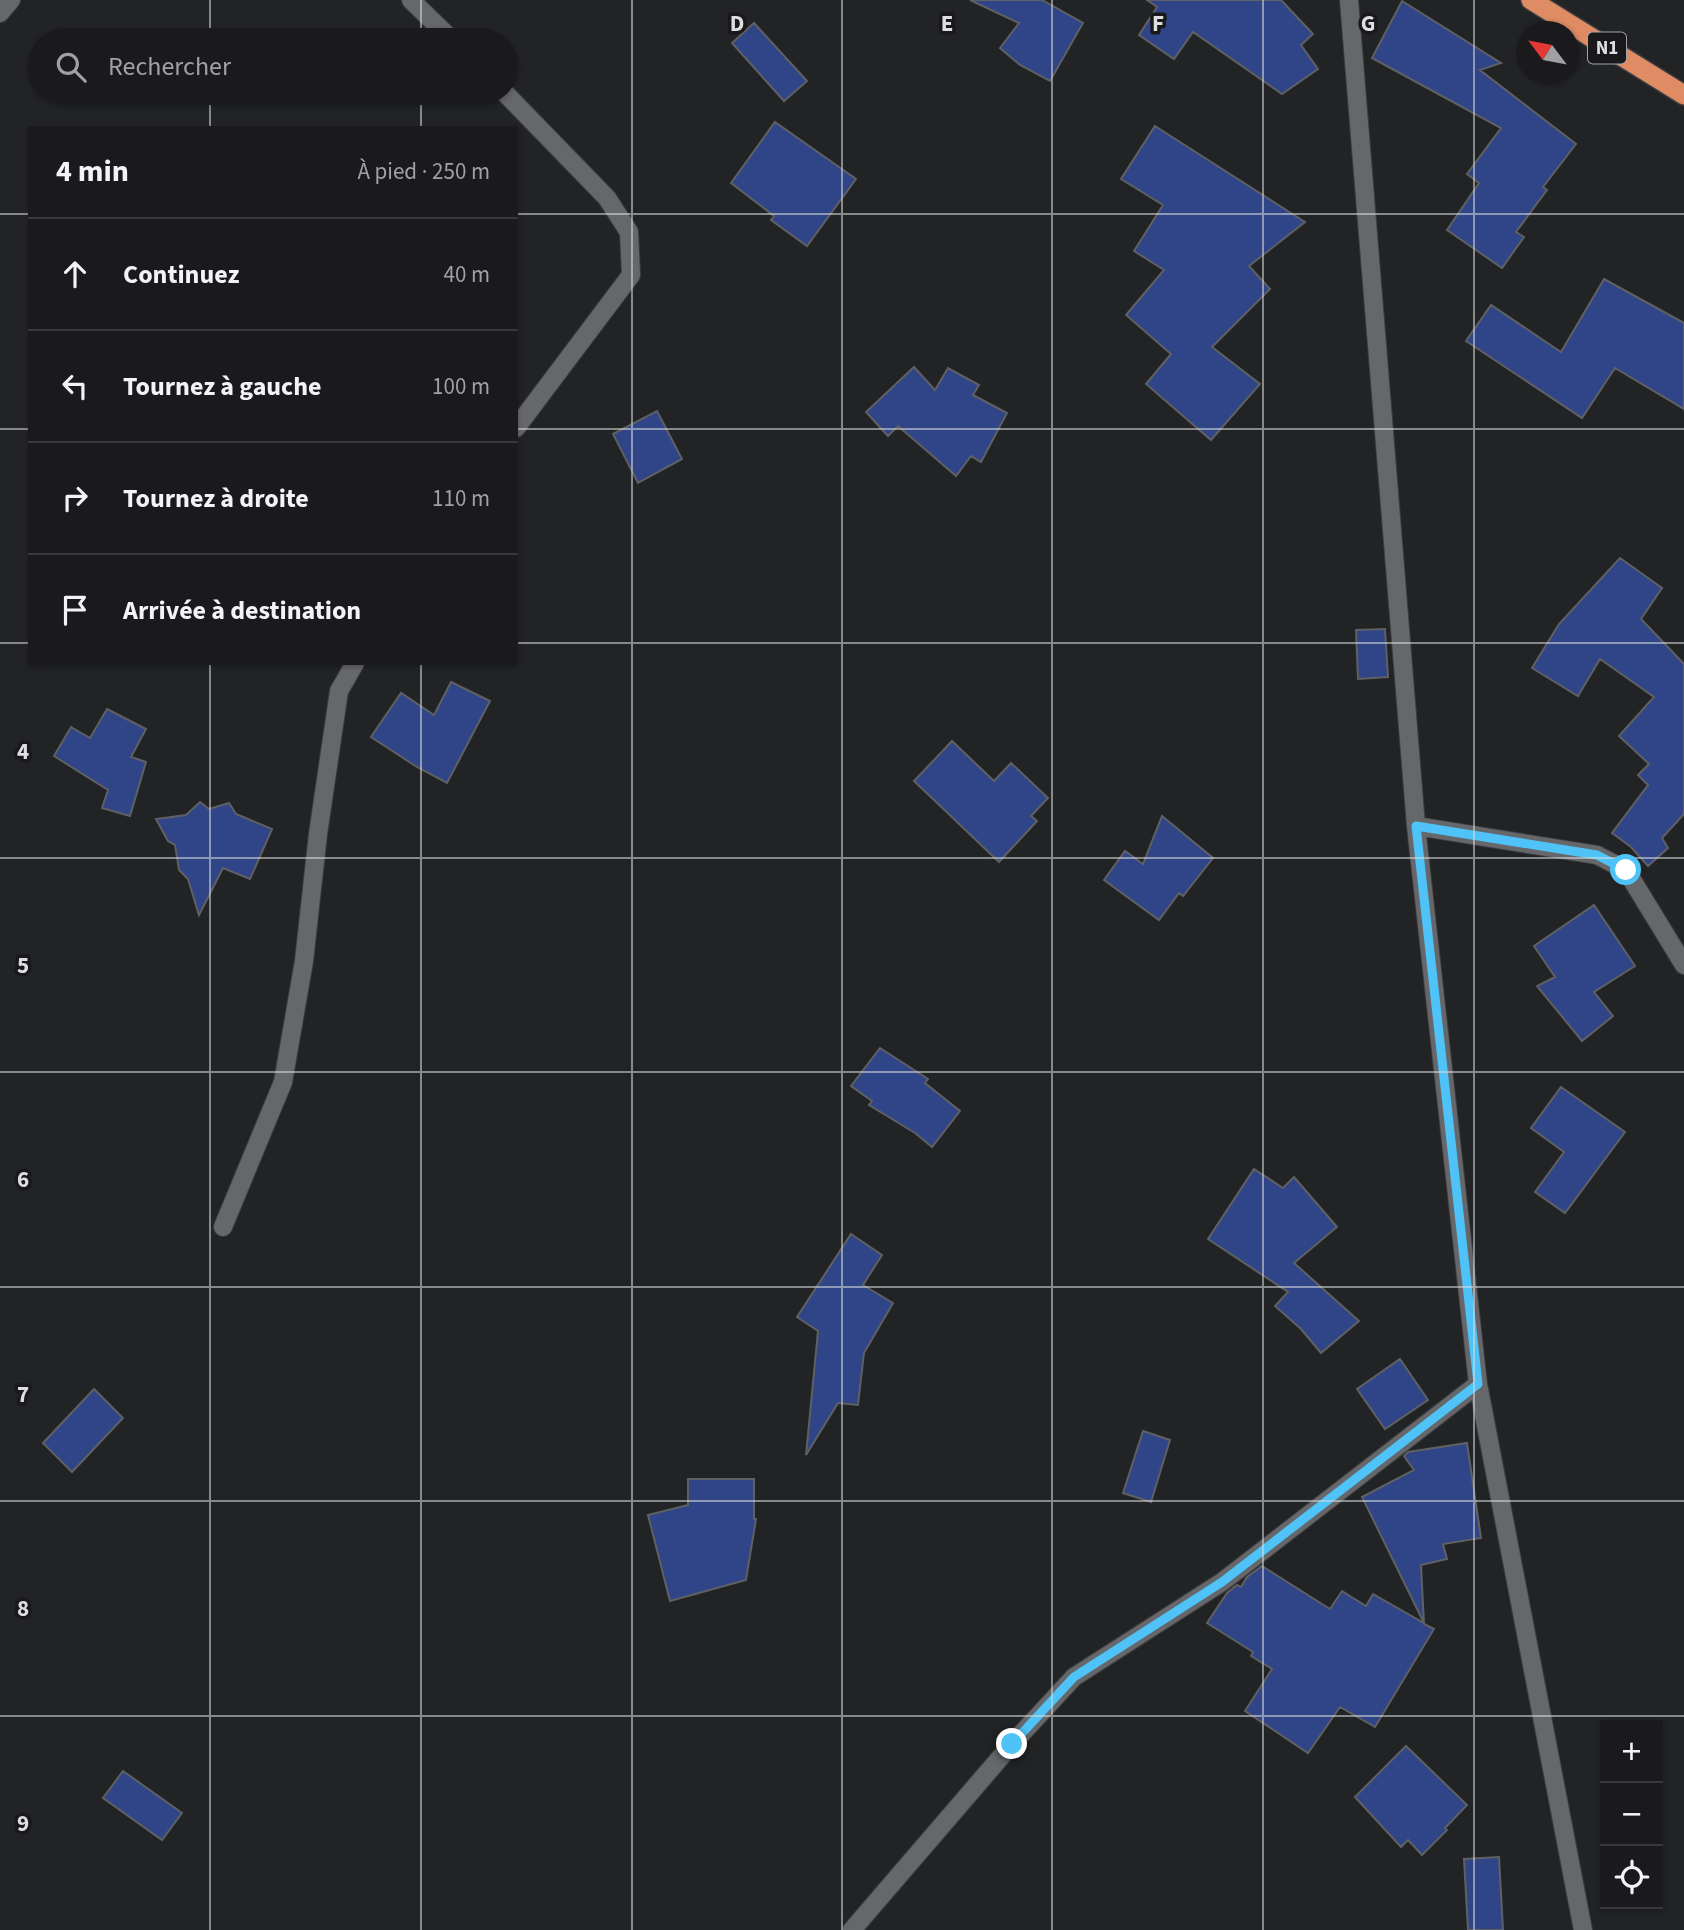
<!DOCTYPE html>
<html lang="fr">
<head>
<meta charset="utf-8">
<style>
  body { margin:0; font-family:"Source Sans 3",sans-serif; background:#232325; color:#f1f3f6 }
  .controls { position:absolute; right:21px; bottom:21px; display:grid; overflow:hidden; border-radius:0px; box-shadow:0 2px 5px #0004 }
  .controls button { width:63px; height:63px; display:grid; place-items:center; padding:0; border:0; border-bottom:2px solid #38383b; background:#1a1a1c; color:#f1f3f6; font:35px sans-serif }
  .compass { position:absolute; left:1516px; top:21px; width:63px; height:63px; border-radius:50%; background:#1a1a1c; box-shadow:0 2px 5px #0004; rotate:302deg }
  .stop { position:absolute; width:21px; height:21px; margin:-16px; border:5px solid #4fc3f7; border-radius:50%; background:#fff }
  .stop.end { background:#4fc3f7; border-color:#fff; box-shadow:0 2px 7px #0008 }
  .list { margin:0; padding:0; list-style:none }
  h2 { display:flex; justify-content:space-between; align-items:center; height:91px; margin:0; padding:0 28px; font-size:30px }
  h2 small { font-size:23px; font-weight:400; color:#9fa1a3 }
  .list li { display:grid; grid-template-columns:46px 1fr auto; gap:21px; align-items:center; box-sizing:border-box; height:112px; padding:0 28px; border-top:2px solid #38383b }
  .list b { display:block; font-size:26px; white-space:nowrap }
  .list em { font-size:23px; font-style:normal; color:#9fa1a3 }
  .icon { flex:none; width:38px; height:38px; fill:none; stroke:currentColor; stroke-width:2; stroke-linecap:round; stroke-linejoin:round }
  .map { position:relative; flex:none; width:1684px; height:1930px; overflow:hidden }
  .search { position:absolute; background:#1a1a1c; box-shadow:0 2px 5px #0004; left:28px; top:28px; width:490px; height:77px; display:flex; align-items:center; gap:18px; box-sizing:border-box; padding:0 24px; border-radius:38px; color:#9fa1a3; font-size:26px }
  .panel { position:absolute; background:#1a1a1c; box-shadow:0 2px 5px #0004; left:28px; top:126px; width:490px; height:539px; border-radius:0px }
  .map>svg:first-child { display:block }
  .building { fill:#2f4587; stroke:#5f6063; stroke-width:2 }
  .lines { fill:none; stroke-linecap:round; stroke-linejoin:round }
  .minor-casing { stroke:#3d3e40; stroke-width:20 }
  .trunk-casing { stroke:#3d3e40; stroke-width:22 }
  .minor { stroke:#66676a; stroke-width:18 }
  .trunk { stroke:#df8c65; stroke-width:19 }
  .route { stroke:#4fc3f7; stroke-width:9 }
  .grid { fill:none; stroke:#dddedf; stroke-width:2; stroke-opacity:0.55 }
  .labels { text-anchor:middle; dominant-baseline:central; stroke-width:7; stroke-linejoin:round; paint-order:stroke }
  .shield { fill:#19191c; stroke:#a2a3a4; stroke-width:2 }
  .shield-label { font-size:19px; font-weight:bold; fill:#dddedf }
  .grid-label { font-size:23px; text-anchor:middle; font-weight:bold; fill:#dddedf; stroke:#19191c; stroke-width:7; stroke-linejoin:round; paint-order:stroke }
</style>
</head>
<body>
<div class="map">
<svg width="1684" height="1930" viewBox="0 0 1684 1930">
  <rect width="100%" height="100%" fill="#222325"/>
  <path class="building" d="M970,0H1042L1083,23L1050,81L1020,65L1000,48L1019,23Z
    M1147,0H1281L1313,34L1301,45L1318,69L1282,94L1193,32L1174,59L1139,35L1157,7Z
    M1402,1L1501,63L1480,70L1576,144L1543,187L1547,190L1516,232L1524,237L1502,268L1447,230L1479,183L1467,174L1501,128L1372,58Z
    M754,23L807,81L784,101L732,43Z
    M775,122L856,179L807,246L771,220L774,216L731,183Z
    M1155,126L1305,222L1249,266L1270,289L1212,347L1260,384L1211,440L1146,384L1171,354L1126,315L1164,270L1134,251L1163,205L1121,179Z
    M1604,279L1684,323V409L1615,368L1582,418L1466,341L1491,305L1561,352Z
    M914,367L935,390L948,368L979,385L973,395L1007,413L981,462L971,456L956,476L898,426L888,436L866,412Z
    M657,411L682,459L638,483L613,434Z
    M1620,558L1662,588L1641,619L1684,664V814L1662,838L1668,848L1648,866L1631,847L1612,833L1648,785L1638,775L1649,764L1619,736L1654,697L1600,659L1578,696L1532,668L1559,624Z
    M1385,629L1388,677L1358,679L1356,630Z
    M451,682L490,701L447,783L417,767L371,737L401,693L434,715Z
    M107,709L146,729L131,757L146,762L130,816L102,808L108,790L54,756L71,727L90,738Z
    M952,741L994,781L1011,763L1048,798L1031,816L1037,821L999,862L914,781Z
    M200,802L209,809L229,803L236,814L272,829L250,879L223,868L199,915L188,879L179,870L175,845L168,841L156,819L186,815Z
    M1162,816L1213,858L1183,896L1179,893L1159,920L1104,880L1125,851L1143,864Z
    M1594,905L1635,966L1594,992L1613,1016L1582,1041L1537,986L1555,977L1534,946Z
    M880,1048L928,1079L925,1083L960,1111L932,1147L915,1133L869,1105L872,1101L851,1086Z
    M1561,1087L1625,1132L1565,1213L1535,1192L1564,1152L1531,1128Z
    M1254,1169L1283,1188L1294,1177L1337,1227L1294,1263L1359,1321L1321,1353L1301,1329L1275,1306L1288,1292L1208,1239Z
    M851,1234L882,1255L863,1285L893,1303L864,1353L858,1405L838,1403L806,1455L818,1331L797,1317Z
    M1400,1359L1428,1400L1385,1429L1357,1389Z
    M94,1389L123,1418L72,1472L43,1443Z
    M1143,1431L1170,1440L1151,1502L1123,1493Z
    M1467,1443L1481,1538L1443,1544L1447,1559L1421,1565L1424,1624L1434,1629L1375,1727L1340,1707L1308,1753L1245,1711L1272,1669L1251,1656L1253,1652L1207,1623L1227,1593L1237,1585L1241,1587L1247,1577L1262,1566L1330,1609L1342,1591L1366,1606L1373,1594L1424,1623L1362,1497L1414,1470L1404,1456L1408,1452Z
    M688,1479H754V1519H756L746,1580L670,1601L648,1515L688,1505Z
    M1406,1746L1467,1805L1445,1828L1447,1830L1422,1855L1408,1840L1401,1847L1355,1797Z
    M123,1771L182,1813L162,1840L103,1798Z
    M1499,1857L1503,1930H1468L1464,1859Z"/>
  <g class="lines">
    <defs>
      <path id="minor" d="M411,0L452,40
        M1349,0L1416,826L1478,1384L1583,1930
        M0,13L11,0
        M505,93L607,198L629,232L631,275L516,428
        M1416,826L1597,855L1626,870L1684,965
        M223,1227L283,1082L304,961L318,834L339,691L355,663
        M852,1930L1012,1744L1074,1677L1222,1582L1478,1384"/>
      <path id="trunk" d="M1531,0L1684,95"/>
    </defs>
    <use href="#minor" class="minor-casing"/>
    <use href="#trunk" class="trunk-casing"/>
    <use href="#minor" class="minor"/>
    <use href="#trunk" class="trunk"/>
  </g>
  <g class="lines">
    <path class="route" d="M1012,1744L1074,1677L1222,1582L1478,1384L1416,826L1597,855L1626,870"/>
  </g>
  <path class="grid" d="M210,0V40M421,0V40M632,0V1930M842,0V1930M1052,0V1930M1263,0V1930M1474,0V1930M210,93V128M421,93V128M0,214H30M516,214H1684M0,429H30M516,429H1684M0,643H30M516,643H1684M210,663V1930M421,663V1930M0,858H1684M0,1072H1684M0,1287H1684M0,1501H1684M0,1716H1684"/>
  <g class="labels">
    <rect class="shield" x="1588" y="32.5" width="38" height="31" rx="5"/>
    <g class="shield-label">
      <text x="1607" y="48">N1</text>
    </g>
  </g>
  <g class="grid-label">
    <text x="737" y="31">D</text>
    <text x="947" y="31">E</text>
    <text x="1158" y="31">F</text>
    <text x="1368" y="31">G</text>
    <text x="23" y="759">4</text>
    <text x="23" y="973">5</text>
    <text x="23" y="1187">6</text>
    <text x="23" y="1402">7</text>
    <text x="23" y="1616">8</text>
    <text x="23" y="1831">9</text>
  </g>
</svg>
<div class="controls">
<button>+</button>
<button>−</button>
<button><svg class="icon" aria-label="locate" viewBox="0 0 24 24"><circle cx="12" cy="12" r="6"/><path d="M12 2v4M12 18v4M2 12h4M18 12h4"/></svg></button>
</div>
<svg class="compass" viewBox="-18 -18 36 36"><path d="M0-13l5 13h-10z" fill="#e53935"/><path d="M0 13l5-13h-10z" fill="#9fa1a3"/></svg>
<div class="stop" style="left:1626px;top:870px"></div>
<div class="stop end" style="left:1012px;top:1744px"></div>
<div class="search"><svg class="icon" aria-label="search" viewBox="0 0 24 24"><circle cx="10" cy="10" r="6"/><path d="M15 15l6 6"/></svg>Rechercher</div>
<section class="panel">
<h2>4 min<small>À pied · 250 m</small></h2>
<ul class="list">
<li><svg class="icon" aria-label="ahead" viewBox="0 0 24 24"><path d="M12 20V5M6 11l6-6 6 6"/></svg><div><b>Continuez</b></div><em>40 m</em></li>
<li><svg class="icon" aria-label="left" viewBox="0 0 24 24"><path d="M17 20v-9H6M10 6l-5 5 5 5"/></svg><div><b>Tournez à gauche</b></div><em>100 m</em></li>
<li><svg class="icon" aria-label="right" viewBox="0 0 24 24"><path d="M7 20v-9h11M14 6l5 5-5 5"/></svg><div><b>Tournez à droite</b></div><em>110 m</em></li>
<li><svg class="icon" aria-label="arrive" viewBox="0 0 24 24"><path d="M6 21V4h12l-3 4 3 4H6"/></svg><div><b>Arrivée à destination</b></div></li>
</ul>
</section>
</div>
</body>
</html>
